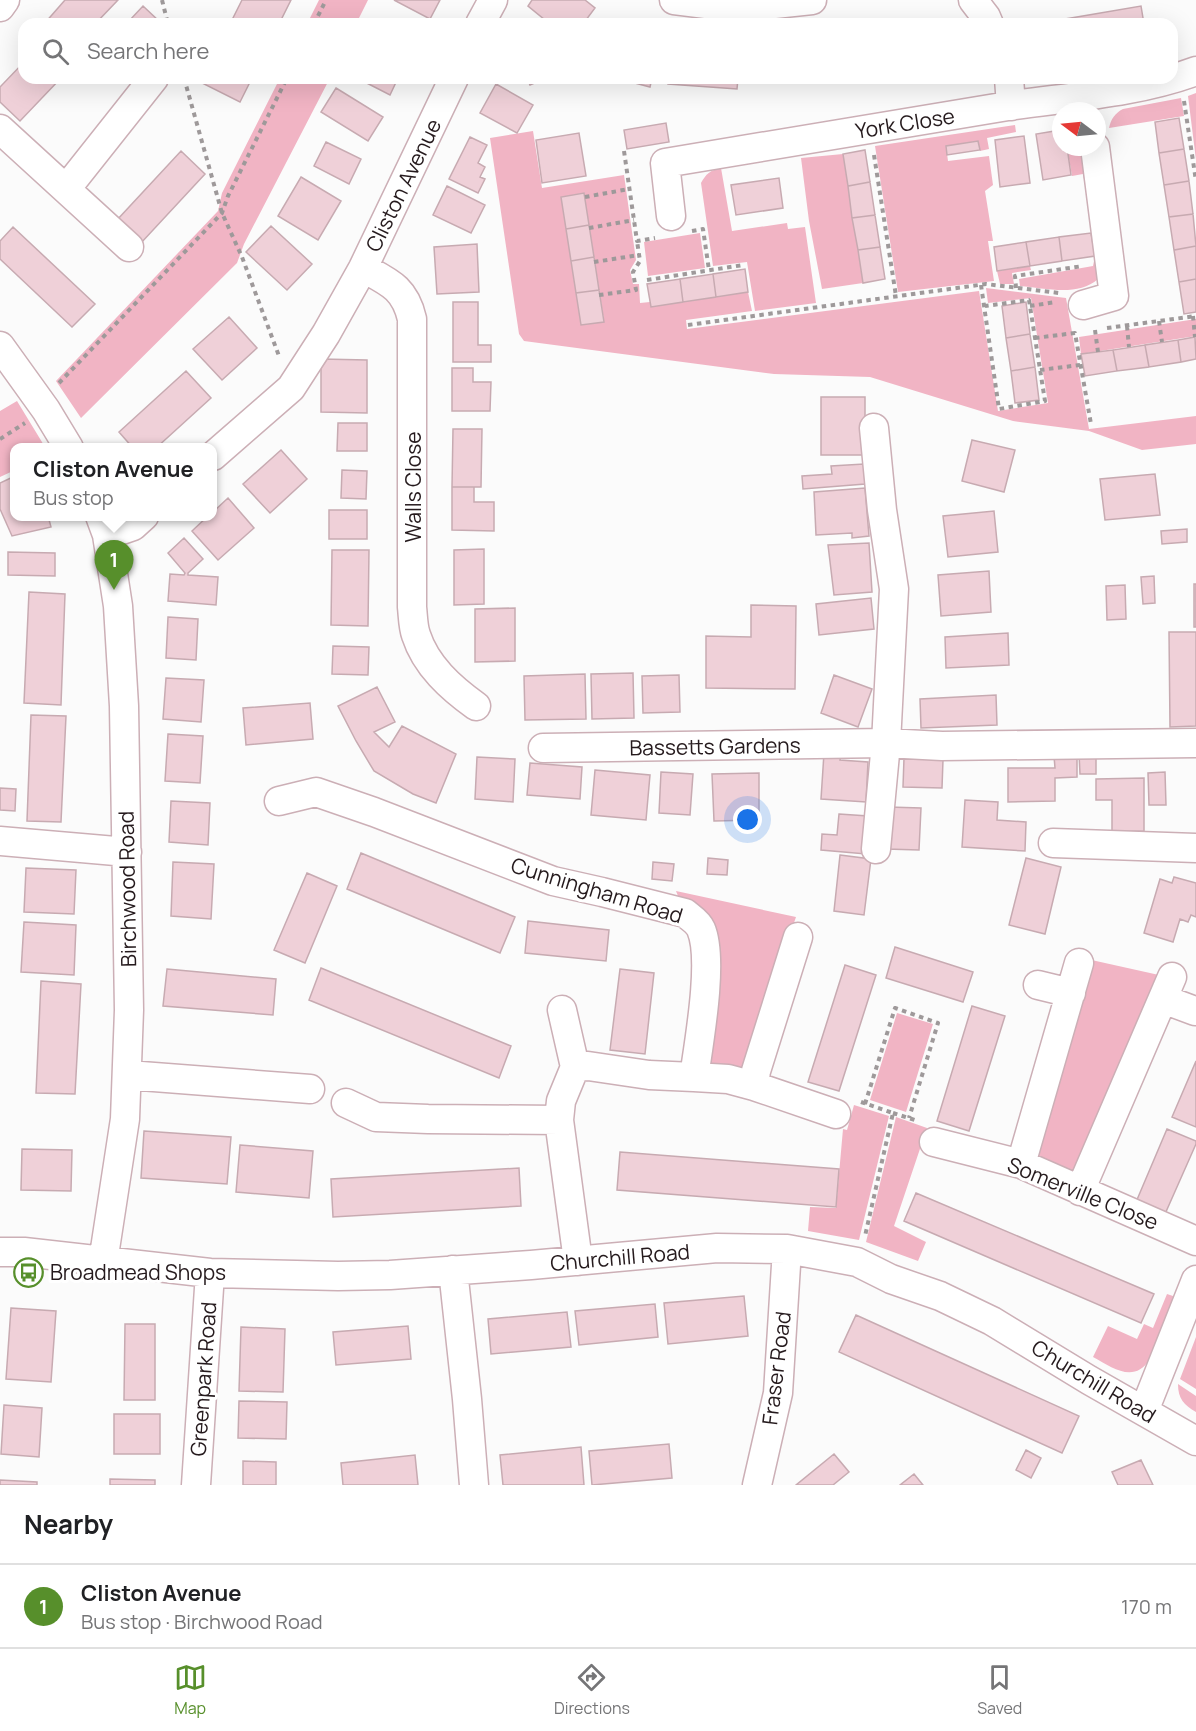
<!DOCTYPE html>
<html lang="en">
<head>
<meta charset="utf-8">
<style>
  body { margin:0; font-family:Manrope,sans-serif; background:#f6f6f6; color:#202124 }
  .compass { position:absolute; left:1052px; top:102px; width:54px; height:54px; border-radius:50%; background:#fff; box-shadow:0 6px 24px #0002; rotate:286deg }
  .you { position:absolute; left:748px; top:820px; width:21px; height:21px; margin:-15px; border:4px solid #fff; border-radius:50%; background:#1a73e8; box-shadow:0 0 0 9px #1a73e833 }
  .badge { display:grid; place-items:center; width:39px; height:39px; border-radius:50%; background:#578f2b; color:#fff; font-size:20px; font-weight:700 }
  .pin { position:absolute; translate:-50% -50px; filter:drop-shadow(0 2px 3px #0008) }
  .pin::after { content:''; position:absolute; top:32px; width:21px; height:18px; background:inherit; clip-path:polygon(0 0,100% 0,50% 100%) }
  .popup { position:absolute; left:10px; top:443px; width:207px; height:78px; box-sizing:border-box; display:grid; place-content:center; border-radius:12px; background:#fff; filter:drop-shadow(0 2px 4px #0005); font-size:20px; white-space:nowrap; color:#757577 }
  .popup b { font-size:22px; color:#202124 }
  .popup::after { content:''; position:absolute; left:50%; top:100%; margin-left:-12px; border:12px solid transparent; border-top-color:#fff }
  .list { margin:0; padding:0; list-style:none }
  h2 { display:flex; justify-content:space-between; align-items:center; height:78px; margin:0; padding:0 24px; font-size:26px }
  h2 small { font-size:20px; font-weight:400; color:#757577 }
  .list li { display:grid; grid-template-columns:39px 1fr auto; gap:18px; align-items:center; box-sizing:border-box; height:84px; padding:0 24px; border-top:2px solid #e0e0e0 }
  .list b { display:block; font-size:22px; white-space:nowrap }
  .list p { margin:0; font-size:20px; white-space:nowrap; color:#757577 }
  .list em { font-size:20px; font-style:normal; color:#757577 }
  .icon { flex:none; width:33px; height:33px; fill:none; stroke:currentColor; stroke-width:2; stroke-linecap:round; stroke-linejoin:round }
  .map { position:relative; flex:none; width:1196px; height:1485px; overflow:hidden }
  .search { position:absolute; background:#fff; box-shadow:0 6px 24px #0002; left:18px; right:18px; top:18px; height:66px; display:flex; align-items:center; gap:15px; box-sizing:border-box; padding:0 21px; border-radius:18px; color:#757577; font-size:22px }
  .sheet { height:162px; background:#fff }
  nav { display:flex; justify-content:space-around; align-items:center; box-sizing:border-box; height:84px; border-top:2px solid #e0e0e0; background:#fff; font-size:16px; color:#757577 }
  nav a { display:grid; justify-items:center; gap:3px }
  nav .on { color:#578f2b }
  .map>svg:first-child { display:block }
  .green { fill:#f1b4c4; fill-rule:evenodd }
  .building { fill:#efd0d8; stroke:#c7aab1; stroke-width:1.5 }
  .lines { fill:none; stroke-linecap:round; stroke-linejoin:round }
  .minor-casing { stroke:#ccafb6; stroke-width:31 }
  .path { stroke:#9e999a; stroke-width:4; stroke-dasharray:4.5 4.5; stroke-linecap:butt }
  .minor { stroke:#fff; stroke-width:28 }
  .labels { text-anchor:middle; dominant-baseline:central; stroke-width:6; stroke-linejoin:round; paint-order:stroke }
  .street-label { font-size:21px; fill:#251a1d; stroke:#fff }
  .poi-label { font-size:21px; fill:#251a1d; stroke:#fff; text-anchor:start }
</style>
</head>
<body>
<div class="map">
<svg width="1196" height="1485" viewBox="0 0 1196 1485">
  <rect width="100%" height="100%" fill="#fbfbfb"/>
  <path class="green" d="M319,0H368L356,24H307Z
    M280,78H330L244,244L237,263L81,418L56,381L218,211L222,193Z
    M1196,93V160L1188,96Z
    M1181,98L1184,116L1109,128C1111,119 1115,113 1123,109Z
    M1015,125L1016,132L987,138L989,149L980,151L978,141L946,146L948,161L989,156L993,185L985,191L993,241H988L994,281L898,292L875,146Z
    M533,131L542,188L624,175L636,260L630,270L633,284H639L640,303L650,302L651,306L748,292L752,311L686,320L687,329L979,291L998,411L1048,403L1031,298L988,303L986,288L1066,298L1089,429L1196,416V444L1142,450L1089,431L1013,421L870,377L774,374L524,341L519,334L490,138ZM584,193L604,321L581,325L562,197Z
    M1067,147H1085L1092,190L1086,191L1083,174L1072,176Z
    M843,154L863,283L822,289L809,221L801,158Z
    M721,168L732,231L787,223L788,229L805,227L816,303L755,311L747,262L713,266L701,183C706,174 710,170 721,168Z
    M1093,198L1098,279C1078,297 1045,288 1020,286L1019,279L1093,266L1095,256L1087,199Z
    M700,233L705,268L648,276L644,242Z
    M1030,266L1031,270L1012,273L1014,284H1000L997,271Z
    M1196,319V336L1081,354L1079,337Z
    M17,401L45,447L15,448V470L0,477V411Z
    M676,891L796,917L755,1038L741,1069H715L709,1063L717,935L703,911L678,896Z
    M1087,959L1159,975L1077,1170L1069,1174L1038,1162L1034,1142Z
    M897,1013L933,1024L906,1112L870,1100Z
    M854,1105L889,1116L859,1240L808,1231L810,1207L836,1208L843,1129L847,1130Z
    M896,1117L927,1128L894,1226L926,1242L918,1261L866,1242Z
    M1167,1294L1176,1297L1150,1359C1134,1384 1113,1368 1093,1357L1108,1326L1137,1339L1144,1324L1153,1328Z
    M1196,1337V1389L1180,1379Z
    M1178,1384L1196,1396V1412C1184,1405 1178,1399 1178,1384Z"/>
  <path class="building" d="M65,0H118L95,24H44Z
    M242,0H291L279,24H230Z
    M394,0H440L430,19Z
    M532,0H585L595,8L583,24H550L528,6Z
    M143,6L160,22L158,24H131L128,22Z
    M1141,6L1144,24H1042V23Z
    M24,62V78H61L20,121L0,102V87Z
    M197,78H252L240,102L196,80Z
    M357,78H398L390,95Z
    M527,78H546L530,85Z
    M616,78H652L650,87Z
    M668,78H738L737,89L668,84Z
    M762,78H798L763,83Z
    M496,84L533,105L517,133L480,113Z
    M336,88L383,117L368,141L321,112Z
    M1179,118L1184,149L1159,153L1155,122Z
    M666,123L669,142L627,149L624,130Z
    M1061,130V147H1067L1071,175L1043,180L1036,134Z
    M579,133L586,176L542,183L536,140Z
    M1024,136L1030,183L1000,187L995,140Z
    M470,137L487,145L478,163L485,167L480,177L485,179L478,193L449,179Z
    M978,141L980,150L947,155L946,146Z
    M326,142L361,159L349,184L314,166Z
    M1184,149L1189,181L1164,185L1159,153Z
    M865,150L870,182L848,186L843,154Z
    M181,151L205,174L141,243L117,220Z
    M301,177L341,201L318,240L278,216Z
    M779,178L783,208L736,215L731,185Z
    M1189,181L1193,214L1169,217L1164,185Z
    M870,182L875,215L852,218L848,186Z
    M447,186L485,205L471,233L433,215Z
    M584,193L589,225L566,229L561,197Z
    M1193,214L1196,246L1174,250L1169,217Z
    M875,215L880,247L858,250L852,218Z
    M589,225L594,257L571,261L566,229Z
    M271,226L312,264L287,290L246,252Z
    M13,227L95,304L72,327L0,259V241Z
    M1091,233L1095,256L1062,261L1059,237Z
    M1059,237L1062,261L1030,266L1026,242Z
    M1026,242L1030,266L997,271L994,247Z
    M477,244L479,292L437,294L434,247Z
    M1196,246V279L1179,282L1174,250Z
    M880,247L885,279L863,283L858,250Z
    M594,257L599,290L576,293L571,261Z
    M745,269L748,292L716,297L713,274Z
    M713,274L716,297L683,302L680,279Z
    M680,279L683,302L651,307L647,284Z
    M1196,279V312L1184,314L1179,282Z
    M599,290L604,322L581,325L576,293Z
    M453,302H478V345H491V362H453Z
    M1026,302L1030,334L1006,338L1002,306Z
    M229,317L257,348L222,380L193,349Z
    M1030,334L1035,367L1011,371L1006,338Z
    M1195,337L1196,359L1181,362L1178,340Z
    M1178,340L1181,362L1149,367L1145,345Z
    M1145,345L1149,367L1117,371L1113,350Z
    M1113,350L1117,371L1085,376L1081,354Z
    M321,359L367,360V413L321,412Z
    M1035,367L1039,400L1015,403L1011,371Z
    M452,368H473V382H491L490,411H452Z
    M186,371L211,398L156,448H133L119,432Z
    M821,397H865V455H821Z
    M338,423H367V451H337Z
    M453,429H482L481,487H452Z
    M972,440L1015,450L1004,492L962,481Z
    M281,450L307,479L270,513L243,484Z
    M864,464L865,484L803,489L802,476L832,474L831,466Z
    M342,470L367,471L366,499L341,498Z
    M1155,474L1160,515L1105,520L1100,479Z
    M15,476V516H48L51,527L12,536L0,509V483Z
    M452,487H474V502H494V531L452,530Z
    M865,488L869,536L852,538V533L816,535L814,492Z
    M228,498L254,528L218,560L192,531L208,516H213V512Z
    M329,510H367V539H329Z
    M994,511L998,552L948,557L943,516Z
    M1187,529V542L1162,544L1161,531Z
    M184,538L203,559L188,573V575L218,577L216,605L168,601L170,574L184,575L185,573L168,553Z
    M869,543L872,592L834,595L828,545Z
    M484,549V604L454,605V550Z
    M332,550H369L368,626L331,625Z
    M8,552L55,553V576L8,575Z
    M989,571L991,612L941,616L938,575Z
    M1154,576L1155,603L1143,604L1141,577Z
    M1194,584H1196V627H1194Z
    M1125,585L1126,619L1107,620L1106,586Z
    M29,592L65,594L61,705L24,703Z
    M871,598L874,629L819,635L816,604Z
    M751,605L796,606L795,689L706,688V636L751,637Z
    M515,608V661L475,662V609Z
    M168,617L198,619L196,660L166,658Z
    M1169,632H1196V726L1170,727Z
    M1008,633L1009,665L946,668L945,637Z
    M333,646L369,647L368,675L332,674Z
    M633,673L634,718L592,719L591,674Z
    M585,674L586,719L525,720L524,676Z
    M679,675L680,712L643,713L642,676Z
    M834,675L872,689L858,727L821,713Z
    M166,678L204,680L201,722L163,719Z
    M377,687L395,722L374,732L389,747L402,726L456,754L436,803L413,794L374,771L356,741L338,706Z
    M996,695L997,725L921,728L920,699Z
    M310,703L313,739L246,745L243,708Z
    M31,715L66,716L61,822L27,821Z
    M168,734L203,736L200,783L165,781Z
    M824,753L841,754L840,760L868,762L866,802L821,799Z
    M1079,753H1096V774H1080Z
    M1054,756H1077V777L1055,778V801L1008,802V768H1055Z
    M477,757L515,759L513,802L475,799Z
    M904,758L943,760L942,788L903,787Z
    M530,763L582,767L580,799L527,795Z
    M595,770L650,775L646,820L591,815Z
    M661,772L693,774L690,815L659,813Z
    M1165,772L1166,805H1149L1148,773Z
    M759,773V820L714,821L712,774Z
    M1144,778V831L1112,832V800H1096V779Z
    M0,788L16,789L15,811L0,810Z
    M965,800L998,802L997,820L1026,822L1025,851L962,847Z
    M171,801L210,803L208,845L169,842Z
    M888,807L921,808L919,850L886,849Z
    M839,814L868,816L866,854L821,850L822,834L837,835Z
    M361,853L515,917L500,953L347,889Z
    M840,855L871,859L864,915L834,911Z
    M708,858L728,860L727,875L707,874Z
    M1026,858L1061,867L1045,934L1009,925Z
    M173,862L214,864L211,919L171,916Z
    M653,862L674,864L672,881L652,879Z
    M26,868L76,870L74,914L24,912Z
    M307,873L337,886L305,963L274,950Z
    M1174,877L1196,883V917L1191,915L1188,922L1180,919L1173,942L1144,933L1160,879L1172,883Z
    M528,921L609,930L606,961L525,953Z
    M24,922L76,925L74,975L21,972Z
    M895,947L973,972L963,1002L886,978Z
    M845,965L876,975L839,1091L808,1082Z
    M321,968L511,1046L499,1078L309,1000Z
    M167,969L276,979L273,1015L163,1006Z
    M620,969L654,973L645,1054L610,1050Z
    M41,981L81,984L75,1094L36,1093Z
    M972,1006L1005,1016L969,1131L937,1121Z
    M1196,1061V1127L1172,1117Z
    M1167,1129L1196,1141V1144L1165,1214L1136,1202Z
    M144,1131L231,1137L227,1184L141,1178Z
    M240,1145L313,1151L309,1198L236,1192Z
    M22,1149L72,1150L71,1191L21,1190Z
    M620,1152L839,1169L836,1207L617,1190Z
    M519,1168L521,1206L333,1217L331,1179Z
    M916,1193L1154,1294L1141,1323L904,1221Z
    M744,1296L748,1336L668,1344L664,1303Z
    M655,1304L658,1337L579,1345L575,1311Z
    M11,1308L56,1311L51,1382L6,1379Z
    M567,1312L571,1347L491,1354L488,1319Z
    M856,1315L1079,1416L1062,1453L839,1352Z
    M125,1324H155V1400H124Z
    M408,1326L411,1359L336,1365L333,1332Z
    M241,1327L285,1329L283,1392L239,1391Z
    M239,1401L287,1402L286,1439L238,1438Z
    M4,1405L42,1408L39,1457L1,1454Z
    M114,1414H160V1454H114Z
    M669,1444L672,1478L592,1485L589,1451Z
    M581,1447L584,1485H503L500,1455Z
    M1026,1450L1041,1458L1031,1478L1016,1470Z
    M834,1454L849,1472L833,1485H796Z
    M415,1455L418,1485H343L341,1463Z
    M1141,1460L1153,1485H1118L1112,1472Z
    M243,1461L276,1462V1485H243Z
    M914,1474L923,1485H900Z
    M110,1479L155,1480V1485H110Z
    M0,1480L37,1482V1485H0Z"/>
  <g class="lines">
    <defs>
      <path id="minor" d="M674,0L738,8L812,0
        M973,0L986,17L989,24
        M0,7L5,0
        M480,24L493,0
        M1009,78L1011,106
        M0,129L129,247
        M66,189L154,78
        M671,216L665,163C779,144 893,125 1008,106C1068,97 1138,93 1196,71
        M363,268C389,282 405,288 412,319V607C413,616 413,627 416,635C426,666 451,688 476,706
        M1083,305L1114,296L1095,147
        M0,346L46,410L69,448
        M874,428L882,510L894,589L886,743L876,849
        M213,456L291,388L326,334L363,268L454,78
        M100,516L107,535L118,606L124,706L129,1010L125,1119L103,1262
        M107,535L133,526L144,516
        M543,748L886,743L942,746L1196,743
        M279,801L316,792L374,812L553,881L602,892L685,913C691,918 698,922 701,929C714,959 699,1042 694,1077L649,1075L588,1066L575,1067L561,1101L559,1120L578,1261
        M0,841L127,852
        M1053,843L1196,848
        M1038,985L1071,993
        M1163,999L1195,1011
        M562,1010L575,1067
        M128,1075L310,1089
        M694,1077L728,1079L754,1086L836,1114
        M754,1086L756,1071L798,937
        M346,1103L376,1117L428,1119L559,1120
        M934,1142L1021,1164L1196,1241
        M1021,1164L1079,963
        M1080,1191L1172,977
        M0,1252H24L210,1273L338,1276L390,1275L531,1265L717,1248L787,1249L857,1262L891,1279L940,1296L992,1321L1089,1380L1196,1441
        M453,1270L467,1399L474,1485
        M1144,1411L1196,1280
        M196,1485L210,1273
        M757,1485L778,1393L787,1249"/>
    </defs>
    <use href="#minor" class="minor-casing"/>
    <path class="path" d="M162,0L168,24
      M314,24L326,0
      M184,78L222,213L242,257L279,356
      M1184,101L1196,181
      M624,151L637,241L655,238
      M874,155L896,296
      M585,197L629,189
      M589,228L634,220
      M692,231L703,229L709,270
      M594,262L639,255
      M647,280L743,265
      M981,285L999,409L1045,401L1029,300L985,306
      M1016,288L1015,276L1083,266
      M599,295L636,290L633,272L640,261L637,241
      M1030,306L1056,302
      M1193,316L1195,337
      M1159,321L1162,342
      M688,325L986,284L1059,293
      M1127,326L1129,347
      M1107,328L1196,316
      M1095,330L1098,352
      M1035,338L1075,333L1091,424
      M1040,370L1080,365
      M59,383L222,213L228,196L287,78
      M0,439L25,423
      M861,1102L893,1113L865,1236
      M865,1104L895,1008L938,1023L909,1118
      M893,1113L918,1121"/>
    <use href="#minor" class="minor"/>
  </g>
  <defs>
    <symbol id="bus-ring" viewBox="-11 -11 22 22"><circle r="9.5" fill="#fff" stroke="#578f2b" stroke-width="1.5"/><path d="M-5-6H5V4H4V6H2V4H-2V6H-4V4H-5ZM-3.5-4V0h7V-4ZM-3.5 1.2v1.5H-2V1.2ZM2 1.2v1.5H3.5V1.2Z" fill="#578f2b"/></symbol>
  </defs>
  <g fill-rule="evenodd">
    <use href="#bus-ring" x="12" y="1256" width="33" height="33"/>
  </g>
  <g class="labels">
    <g class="street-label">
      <text transform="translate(905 123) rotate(-9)">York Close</text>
      <text transform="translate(403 185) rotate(-64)">Cliston Avenue</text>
      <text transform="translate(413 487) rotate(-90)">Walls Close</text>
      <text transform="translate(715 746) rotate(-1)">Bassetts Gardens</text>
      <text transform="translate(127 889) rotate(-91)">Birchwood Road</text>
      <text transform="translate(597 890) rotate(17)">Cunningham Road</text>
      <text transform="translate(1083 1193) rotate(22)">Somerville Close</text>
      <text transform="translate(620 1257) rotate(-5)">Churchill Road</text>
      <text transform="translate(776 1368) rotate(-83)">Fraser Road</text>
      <text transform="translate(203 1379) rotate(-86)">Greenpark Road</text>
      <text transform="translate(1094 1381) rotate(31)">Churchill Road</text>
    </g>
    <g class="poi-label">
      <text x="50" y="1272">Broadmead Shops</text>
    </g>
  </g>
</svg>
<svg class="compass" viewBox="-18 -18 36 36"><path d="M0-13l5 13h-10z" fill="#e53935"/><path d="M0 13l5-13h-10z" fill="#757577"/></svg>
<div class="you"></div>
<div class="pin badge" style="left:114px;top:590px">1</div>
<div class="popup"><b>Cliston Avenue</b>Bus stop</div>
<div class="search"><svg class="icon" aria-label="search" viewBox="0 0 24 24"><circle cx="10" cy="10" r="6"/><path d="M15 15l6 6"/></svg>Search here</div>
</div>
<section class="sheet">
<h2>Nearby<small></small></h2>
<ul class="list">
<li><span class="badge">1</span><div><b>Cliston Avenue</b><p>Bus stop · Birchwood Road</p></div><em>170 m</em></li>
</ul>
</section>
<nav>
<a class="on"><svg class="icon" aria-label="map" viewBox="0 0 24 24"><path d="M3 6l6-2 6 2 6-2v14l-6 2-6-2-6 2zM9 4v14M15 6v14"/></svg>Map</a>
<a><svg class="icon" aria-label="directions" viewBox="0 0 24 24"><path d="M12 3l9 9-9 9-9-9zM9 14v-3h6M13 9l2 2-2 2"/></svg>Directions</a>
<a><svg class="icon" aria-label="saved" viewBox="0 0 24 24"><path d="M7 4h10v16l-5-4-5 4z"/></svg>Saved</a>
</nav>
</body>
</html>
